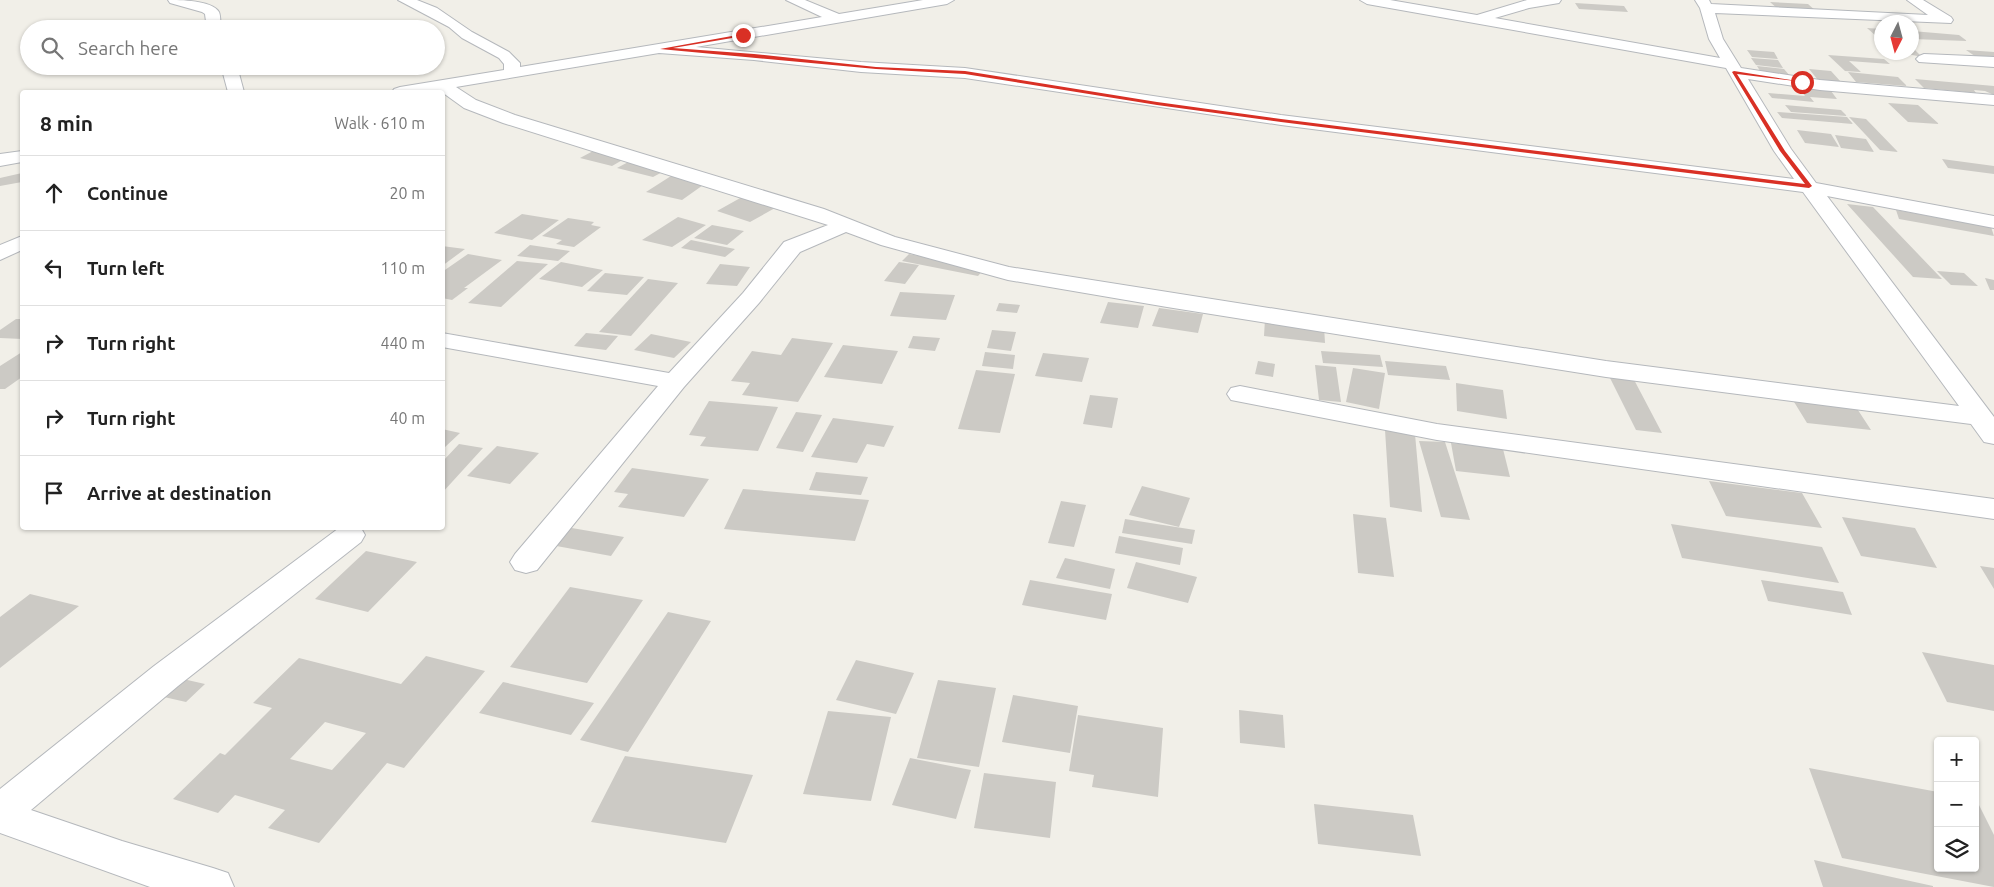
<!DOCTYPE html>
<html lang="en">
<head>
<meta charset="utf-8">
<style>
  body { margin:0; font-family:Ubuntu,sans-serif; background:#f6f6f6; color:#222 }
  .controls { position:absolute; right:15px; bottom:15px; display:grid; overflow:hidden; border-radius:5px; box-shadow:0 1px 4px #0004 }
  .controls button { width:45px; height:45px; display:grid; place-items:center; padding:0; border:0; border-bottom:1px solid #e0e0e0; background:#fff; color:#222; font:25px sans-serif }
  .compass { position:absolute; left:1874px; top:15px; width:45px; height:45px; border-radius:50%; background:#fff; box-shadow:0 1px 4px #0004; rotate:186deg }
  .stop { position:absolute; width:15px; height:15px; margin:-11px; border:4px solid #d93025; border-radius:50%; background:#fff }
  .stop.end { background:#d93025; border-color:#fff; box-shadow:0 1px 5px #0008 }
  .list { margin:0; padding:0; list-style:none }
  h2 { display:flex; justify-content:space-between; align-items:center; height:65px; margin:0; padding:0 20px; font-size:21px }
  h2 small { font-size:16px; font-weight:400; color:#767676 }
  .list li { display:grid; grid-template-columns:32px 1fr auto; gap:15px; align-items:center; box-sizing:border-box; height:75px; padding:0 20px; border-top:1px solid #e0e0e0 }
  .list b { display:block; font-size:19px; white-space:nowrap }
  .list em { font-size:16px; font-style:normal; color:#767676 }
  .icon { flex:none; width:28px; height:28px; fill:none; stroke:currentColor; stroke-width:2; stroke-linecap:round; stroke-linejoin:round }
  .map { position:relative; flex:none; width:1994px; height:887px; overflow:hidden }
  .search { position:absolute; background:#fff; box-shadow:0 1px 4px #0004; left:20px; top:20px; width:425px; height:55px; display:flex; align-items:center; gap:12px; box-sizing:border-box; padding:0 18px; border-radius:28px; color:#767676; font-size:19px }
  .panel { position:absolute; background:#fff; box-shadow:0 1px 4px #0004; left:20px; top:90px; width:425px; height:440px; border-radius:5px }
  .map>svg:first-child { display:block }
  .building { fill:#cccac5; fill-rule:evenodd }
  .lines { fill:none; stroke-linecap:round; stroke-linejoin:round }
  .minor-casing { stroke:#b5b8bc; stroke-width:2 }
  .minor { fill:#fff; fill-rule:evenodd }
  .route { fill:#d93025 }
</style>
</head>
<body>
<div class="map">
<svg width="1994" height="887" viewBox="0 0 1994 887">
  <rect width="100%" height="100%" fill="#f1efe8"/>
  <path class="building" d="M1770,2L1808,4L1817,12L1779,10Z
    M1575,3L1624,6L1628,12L1579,9Z
    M1867,28L1882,29V40L1876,36Z
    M1912,31L1959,35L1967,41L1912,39Z
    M1912,47L1922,57L1898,52H1912Z
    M1747,50L1774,52L1778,59L1752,57Z
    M1966,50L1994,52V62L1982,61Z
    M1828,55L1884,59L1890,64L1849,61L1861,72L1845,71Z
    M1751,58L1778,60L1783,68L1756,65Z
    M1757,66L1784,69L1790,76L1762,74Z
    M1809,69L1831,71L1841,82L1818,80Z
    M1848,72L1898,77L1907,86L1856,82Z
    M1915,79L1994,86V95L1985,91L1974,90L1976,93L1924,88Z
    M1796,84L1828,87L1837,99L1810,97L1814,102L1772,98L1768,93L1805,96Z
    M1888,103L1918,105L1939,124L1908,122Z
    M1785,105L1841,110L1847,116L1791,112Z
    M1777,112L1847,117L1853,124L1782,118Z
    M1849,117L1866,119L1898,152L1880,150Z
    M1797,130L1831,134L1839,147L1805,143Z
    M1835,135L1866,139L1874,152L1841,148Z
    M595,150L626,158L612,166L580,158Z
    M1942,159L1994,166V174L1948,168Z
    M632,160L668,169L653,177L617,168Z
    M22,173V182L0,186V178Z
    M671,176L706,183L682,200L646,192Z
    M742,197L775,208L750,222L717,211Z
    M1847,204L1873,207L1942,279L1913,277Z
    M1896,210L1991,227L1994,236L1899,219Z
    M522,214L559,220L532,240L494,233Z
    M678,217L706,225L672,247L642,240Z
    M568,218L594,222L591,225L601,227L574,247L556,244L562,240L542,236Z
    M712,225L744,231L727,245L694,238Z
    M691,240L735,249L725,257L681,248Z
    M530,245L570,251L558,261L517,256Z
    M442,246L465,249L442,266Z
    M468,254L502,260L464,288H468L452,300L442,298V272Z
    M909,254L984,269L978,276L902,261Z
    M517,261L548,264L501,307L468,303Z
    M561,262L603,270L582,287L539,279Z
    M899,262L919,265L905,284L884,281Z
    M720,264L750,267L737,286L706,284Z
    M1937,271L1964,273L1978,286L1951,285Z
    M605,273L644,277L627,295L587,291Z
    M1985,278L1994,280V290H1990Z
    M648,279L678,283L631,336L599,332Z
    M900,292L955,295L946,320L890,316Z
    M1108,302L1144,306L1138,328L1100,323Z
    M999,303L1020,305L1017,313L996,311Z
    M1159,308L1203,314L1198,333L1152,326Z
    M16,319H22V339L0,338V330Z
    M1265,319L1324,326L1325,343L1264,336Z
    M992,330L1016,332L1011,351L987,348Z
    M586,333L618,336L606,350L574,346Z
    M651,334L691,342L674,358L634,350Z
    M913,336L940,338L935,351L908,348Z
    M792,338L833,343L798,402L742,395L750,383L731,381L752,351L781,355Z
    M843,345L898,351L882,384L824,377Z
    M1321,351L1380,355L1383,367L1323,363Z
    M22,352V377L5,389H0V366Z
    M985,352L1015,355L1013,369L982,366Z
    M1043,353L1089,358L1082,382L1035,376Z
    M1258,361L1275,364L1273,377L1255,374Z
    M1385,361L1446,366L1450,380L1388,375Z
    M1315,365L1336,367L1341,402L1319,400Z
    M1353,368L1385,373L1379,409L1346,402Z
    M976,370L1015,374L1000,433L958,429Z
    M1607,372L1631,374L1662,433L1636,430Z
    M1456,383L1503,390L1507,419L1457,411Z
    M1090,395L1118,398L1112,428L1083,424Z
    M1791,397L1854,404L1871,430L1807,423Z
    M709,401L778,407L758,451L700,446L706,437L689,435Z
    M796,412L822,415L803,452L776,448Z
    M833,418L894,426L884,447L867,444L857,463L811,457Z
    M442,429L460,433L444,448L442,447Z
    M1385,430L1415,434L1422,512L1390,507Z
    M1419,441L1445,442L1470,520L1441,517Z
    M1451,443L1503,449L1510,477L1456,471Z
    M459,444L483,448L442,493V462Z
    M497,446L539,453L510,484L467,476Z
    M632,468L709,479L684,517L618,507L628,494L614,492Z
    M816,472L868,477L861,495L809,490Z
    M1709,481L1802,493L1822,528L1726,516Z
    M1142,486L1190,498L1179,527L1129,515Z
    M743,489L869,500L855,541L724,529Z
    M1061,501L1086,505L1074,547L1048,543Z
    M1353,514L1386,518L1394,577L1358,573Z
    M1842,517L1915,528L1937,568L1861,556Z
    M1125,519L1195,530L1192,544L1122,533Z
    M1671,524L1822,547L1839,583L1682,558Z
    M566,527L624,537L611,556L551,545Z
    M1119,536L1183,548L1180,565L1115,553Z
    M366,551L417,562L368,612L315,599Z
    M1065,558L1115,569L1110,589L1056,578Z
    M1136,562L1197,577L1188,603L1127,588Z
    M1980,566L1994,568V589Z
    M1030,580L1112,594L1106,620L1022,605Z
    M1761,580L1843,592L1852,615L1768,601Z
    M570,587L643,600L587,683L510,667Z
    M30,594L79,606L0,668V617Z
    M668,612L711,621L628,752L580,740Z
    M1922,652L1994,665V711L1947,702Z
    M426,656L485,671L404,768L387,763L319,843L268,828L285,810L235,795L218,813L173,799L220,753L225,755L272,708L253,703L299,658L401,684ZM325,722L366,733L332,770L290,759Z
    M856,660L914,673L896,714L836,700Z
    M183,679L205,684L186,702L164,697Z
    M938,680L996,688L979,767L917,758Z
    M503,682L594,703L571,735L479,713Z
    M1013,695L1078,706L1070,753L1002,742Z
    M1239,710L1283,715L1285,748L1240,743Z
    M828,711L891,717L871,801L803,794Z
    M1078,715L1163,728L1158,797L1092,787L1094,775L1069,771Z
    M625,756L753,775L726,843L591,822Z
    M910,758L971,770L956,819L892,805Z
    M1809,768L1938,792V868H1975V797L1994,835V887L1842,858Z
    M984,773L1056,782L1050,838L974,828Z
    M1314,804L1413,815L1421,856L1318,844Z
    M1814,860L1933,886V887H1823Z"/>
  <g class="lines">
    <defs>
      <path id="minor" d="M168,0C180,0 212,0 219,12C221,17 220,24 221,29H207L205,14L202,12L170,3Z
        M398,0H417L437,8L472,32L509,52L520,63V67L822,17L786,0H805L839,14L923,0H954L947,4L696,47L861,62L965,68L1281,115L1794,179L1774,151L1726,68L1367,4L1360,0H1390L1477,15L1527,0H1561L1559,3L1529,8L1495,18L1720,58L1709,39L1700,8L1695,0H1709L1711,4L1928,15L1907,0H1923L1951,17L1953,20L1951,23L1715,13L1723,39L1741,68L1820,80L1994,95V105L1820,90L1748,79L1791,149L1816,183L1994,216V228L1827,196L1994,417V444L1984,442L1971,424L1606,377L1167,307L1008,280L881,245L846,232L800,252L759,303L684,387L537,570L526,573L515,570L510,562L515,554L658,386L442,347V333L669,373L743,293L784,242L828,225L503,123L464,108L439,90L392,92L394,89L400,87L504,70V64L499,58L462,38L449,27ZM659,53L754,60L861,72L965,78L1281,125L1803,192L1959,406L1606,361L1009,267L895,237L824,209L515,115L476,100L456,87Z
        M1924,54L1994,57V67L1919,62L1916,59L1919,56Z
        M221,66H237L244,92H228Z
        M22,151V162L0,166V154Z
        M22,236V250L0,260V245Z
        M1240,386L1437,424L1994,499V519L1437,440L1231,400L1227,394L1231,388Z
        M339,528H361L365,535L361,542L178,686L31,810L122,841L213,868L228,873L234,887H150L0,833V789L154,666Z"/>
    </defs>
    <use href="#minor" class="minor-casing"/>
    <use href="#minor" class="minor"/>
  </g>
  <path class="route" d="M743,34L744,36L673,48L754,54L876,67L965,71L1157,102L1281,119L1805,184L1780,151L1732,72L1734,71L1804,82L1737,74L1785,151L1812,186L1809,188L1281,122L1157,105L965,74L876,69L660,49Z"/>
</svg>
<div class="controls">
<button>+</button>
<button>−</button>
<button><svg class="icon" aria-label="layers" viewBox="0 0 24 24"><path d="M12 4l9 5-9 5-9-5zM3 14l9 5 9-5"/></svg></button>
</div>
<svg class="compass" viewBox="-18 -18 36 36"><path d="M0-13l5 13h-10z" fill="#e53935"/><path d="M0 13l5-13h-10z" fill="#767676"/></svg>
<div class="stop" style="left:1802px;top:82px"></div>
<div class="stop end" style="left:743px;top:35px"></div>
<div class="search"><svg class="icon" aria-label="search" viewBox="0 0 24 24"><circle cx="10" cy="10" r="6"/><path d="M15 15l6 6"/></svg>Search here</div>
<section class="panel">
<h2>8 min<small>Walk · 610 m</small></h2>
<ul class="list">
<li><svg class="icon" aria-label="ahead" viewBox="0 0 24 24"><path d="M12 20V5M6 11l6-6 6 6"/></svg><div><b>Continue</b></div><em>20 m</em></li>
<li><svg class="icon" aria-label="left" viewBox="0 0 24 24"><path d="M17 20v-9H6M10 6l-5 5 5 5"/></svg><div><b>Turn left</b></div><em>110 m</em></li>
<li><svg class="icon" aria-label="right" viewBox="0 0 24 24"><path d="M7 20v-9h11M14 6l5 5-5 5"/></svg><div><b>Turn right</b></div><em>440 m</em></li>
<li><svg class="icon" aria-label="right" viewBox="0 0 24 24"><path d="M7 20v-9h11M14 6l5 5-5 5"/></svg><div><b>Turn right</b></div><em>40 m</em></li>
<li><svg class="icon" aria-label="arrive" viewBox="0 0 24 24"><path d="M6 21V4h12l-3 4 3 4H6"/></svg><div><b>Arrive at destination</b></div></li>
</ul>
</section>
</div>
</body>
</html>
